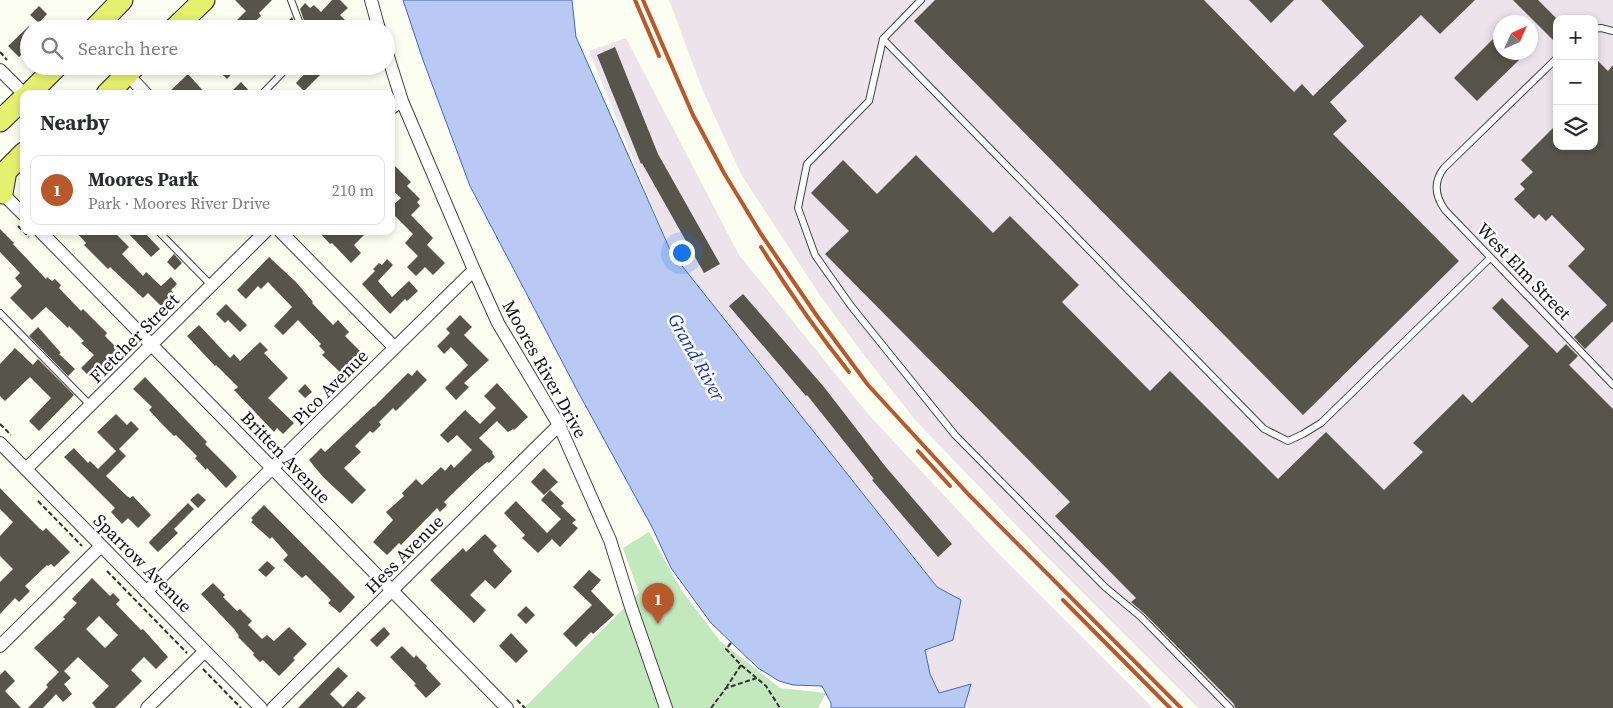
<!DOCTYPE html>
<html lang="en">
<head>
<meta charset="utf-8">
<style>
  body { margin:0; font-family:"Source Serif 4",serif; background:#f7f7f7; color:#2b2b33 }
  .controls { position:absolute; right:15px; top:15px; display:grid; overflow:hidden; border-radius:10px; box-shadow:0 2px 8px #0003 }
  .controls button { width:45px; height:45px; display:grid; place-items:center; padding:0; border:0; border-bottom:1px solid #e1e1e2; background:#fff; color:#2b2b33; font:25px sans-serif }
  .compass { position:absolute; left:1493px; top:15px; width:45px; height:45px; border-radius:50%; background:#fff; box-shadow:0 2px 8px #0003; rotate:45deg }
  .you { position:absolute; left:681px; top:252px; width:18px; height:18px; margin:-12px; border:4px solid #fff; border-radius:50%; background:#1a73e8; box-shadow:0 0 0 8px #1a73e833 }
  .badge { display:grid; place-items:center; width:32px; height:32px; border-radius:50%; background:#b9572d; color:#fff; font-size:16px; font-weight:700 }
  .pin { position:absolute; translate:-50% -41px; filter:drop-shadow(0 1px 2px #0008) }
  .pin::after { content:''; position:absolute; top:26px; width:18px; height:15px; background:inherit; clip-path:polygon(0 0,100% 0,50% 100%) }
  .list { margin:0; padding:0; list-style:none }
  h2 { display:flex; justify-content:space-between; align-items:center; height:65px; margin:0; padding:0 20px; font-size:21px }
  h2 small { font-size:16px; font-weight:400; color:#7c7c81 }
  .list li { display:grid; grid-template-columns:32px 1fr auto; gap:15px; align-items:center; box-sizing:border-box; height:70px; margin:0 10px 10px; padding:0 10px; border:1px solid #e1e1e2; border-radius:10px }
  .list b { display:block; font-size:19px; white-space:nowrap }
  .list p { margin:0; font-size:16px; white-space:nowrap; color:#7c7c81 }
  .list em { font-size:16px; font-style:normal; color:#7c7c81 }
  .icon { flex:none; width:28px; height:28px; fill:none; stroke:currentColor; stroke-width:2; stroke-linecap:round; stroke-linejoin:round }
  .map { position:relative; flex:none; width:1613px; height:708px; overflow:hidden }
  .search { position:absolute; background:#fff; box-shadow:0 2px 8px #0003; left:20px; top:20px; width:375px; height:55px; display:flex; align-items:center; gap:12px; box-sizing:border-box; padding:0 18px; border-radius:28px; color:#7c7c81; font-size:19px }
  .panel { position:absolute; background:#fff; box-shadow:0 2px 8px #0003; left:20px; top:90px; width:375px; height:145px; border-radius:10px }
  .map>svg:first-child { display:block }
  .industrial { fill:#ede4eb; fill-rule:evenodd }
  .green { fill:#c4e8bd }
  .water { fill:#b9c9f3; stroke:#4365c7 }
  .building { fill:#57544c; fill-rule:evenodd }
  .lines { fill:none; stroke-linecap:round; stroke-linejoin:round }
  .service-casing { stroke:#424242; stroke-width:8 }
  .minor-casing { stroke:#424242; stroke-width:14 }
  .primary-casing { stroke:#202020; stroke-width:23 }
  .path { stroke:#313131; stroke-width:2; stroke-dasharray:5 2.5; stroke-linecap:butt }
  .service { stroke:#fff; stroke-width:6 }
  .minor { stroke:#fff; stroke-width:12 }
  .primary { stroke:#e4f16f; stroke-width:21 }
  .rail { stroke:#b9572d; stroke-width:4 }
  .labels { text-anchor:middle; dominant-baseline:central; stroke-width:5; stroke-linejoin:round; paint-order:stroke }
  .street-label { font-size:18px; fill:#0f0f0f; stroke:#fff }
  .water-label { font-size:19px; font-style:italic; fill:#1e399b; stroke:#fff }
</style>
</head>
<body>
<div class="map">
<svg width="1613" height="708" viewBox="0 0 1613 708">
  <rect width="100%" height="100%" fill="#fcfef2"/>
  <path class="industrial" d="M669,0H1613V708H1198L1042,552L916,421L864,355L819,294L741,174L703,91ZM1557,19H1594V146H1557ZM1500,22H1530V52H1500Z
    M626,38L739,255L868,414L997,552L1153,708H964L971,684L939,693L930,674L925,650L961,600L937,587L671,252L589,51Z"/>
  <path class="green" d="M649,532L682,591L720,641L780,688L826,693L818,708H524L639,593L623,548Z"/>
  <path class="water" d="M403,0H572L576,37L671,252L937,587L961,600L953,640L925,650L930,674L939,693L971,684L964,708H831V703L822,686L793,685L779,681L758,668L711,623L671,568L652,527L577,390L470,186L423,60Z"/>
  <path class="building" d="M235,0H272L259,13L261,16L247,29H228L246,11Z
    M332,0H340L348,8L340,15L354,29H307L300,9L305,3L310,8L314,5L321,12Z
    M935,0H1204L1294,92L1302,84L1313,96L1364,46L1321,0H1475L1440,34L1421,15L1330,102L1347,121L1333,134L1459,261L1303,415L914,21Z
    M1249,0H1294L1271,23Z
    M1513,0H1538L1557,19V44Z
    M39,6L47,14L39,23L30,15Z
    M292,17L297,29H291L286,23Z
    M29,26V47L19,57L8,46Z
    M1495,37L1500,42V52H1511L1519,60L1477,101L1454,78Z
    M615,47L658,154L720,264L704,273L642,163L641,164L597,55Z
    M1594,57L1608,71L1613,65V321L1585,349L1574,337L1607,305L1568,266L1585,249L1552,215L1546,221L1539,214L1534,219L1514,199L1525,189L1520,184L1533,172L1521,160L1557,124V146H1594Z
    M214,66H239L227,79Z
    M312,66H329L304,91L296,83Z
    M188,74L206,94H167Z
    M241,82L252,94H229Z
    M916,155L993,233L1010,216L1079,285L1062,302L1150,391L1170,371L1278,479L1326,432L1384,490L1423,452L1413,443L1463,394L1472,403L1529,346L1492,308L1502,298L1557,353L1566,344L1578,356L1569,365L1613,409V708H1235L1234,704L1145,614L1131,602L1136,598L1055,516L1070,502L825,254L849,231L811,193L843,160L877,194Z
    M391,162L411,182L407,186L420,199L417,202L420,206L411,215L433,238L427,245L445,263L433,275L425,267L416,276L407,267L418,256L405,243L413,234L391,212V207L401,198L391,189Z
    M0,229L14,243L13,244L46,279L47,277L52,281L55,279L61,285L59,288L81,311L83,309L107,333L105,336L120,351L91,378L81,368L94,355L81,343L84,341L69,326L68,328L46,307L32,320L10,298L22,286L15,278L20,273L0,252Z
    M75,231H113L129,247L122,254L143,276L146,272L161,286L171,277L177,284L171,290L174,294L161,306L148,293L143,298L110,267L108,269L84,245L86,243Z
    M126,231H143L160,249L151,257Z
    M318,231H368L354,245L361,253L351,263L332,243L330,244Z
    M174,254L182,263L175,270L167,262Z
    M269,257L296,282L313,302L312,303L333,325L338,320L349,332L345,336L361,352L341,373L322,355L325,352L319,346L321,344L298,320L283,335L274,326L292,307L268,282L261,289L258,286L246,299L237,290Z
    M387,259L393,265L378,281L392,297L409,281L418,291L407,301L405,299L390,314L362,284L375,271L373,269L379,263L382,265Z
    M743,294L824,387L885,466L952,544L938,557L872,480L874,479L807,395L806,396L729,306Z
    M226,304L247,325L240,332L228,320L225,323L216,314Z
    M460,315L472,327L464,335L489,360L464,383L469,387L456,400L445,388L468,365L451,347L444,354L437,346L450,333L446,329Z
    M199,325L230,358L234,354L240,361L260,342L268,350L264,353L288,378L268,398L294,423L283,434L277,428L274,432L234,390L238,387L216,365L215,366L187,336Z
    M38,327L61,353L59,354L75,369L68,376L29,336Z
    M15,348L33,365L38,359L74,395L39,431L29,421L51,398L30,377L5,401L0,396V364Z
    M417,370L427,380L396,411L393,408L379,422L381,425L373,433L370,431L355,446L361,452L344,468L366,490L352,504L323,477L309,460L321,448L325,452L374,406V407L408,373L412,376Z
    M145,377L207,442L205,444L234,473L237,477L226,488L207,468L206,470L195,458L197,456L176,435L174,436L162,424L149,410L152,407L133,389Z
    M497,383L528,417L514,430L513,429L508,432L497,421L479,438L493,452L492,453L495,457L489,463L487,462L476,471L450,496L444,502L447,505L440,512L437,508L401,545L399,543L387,555L373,542L393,520L386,512L404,496L402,493L416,479L422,485L441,467L445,471L451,464L454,468L472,450L457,435L448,443L440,435L465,410L480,424L496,408L484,396Z
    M305,384L312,392L305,398L298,391Z
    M116,414L127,425L131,421L139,429L119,449L126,456L106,476L127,496L130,498L133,496L151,515L138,528L128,518L122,524L111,512L115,508L64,457L74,448L88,463L90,461L98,469L116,451L97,432Z
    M544,468L558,482L544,495L531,482Z
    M0,488L39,528L43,531L46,528L70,552L54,567L51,564L48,566L47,565L25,586L30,591L19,602L15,598L0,614V582L13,569L0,556V536L13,522L0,509Z
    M550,490L564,503L561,506L576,520L572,523L578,528L560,547L552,539L538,553L522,538L525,535L504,513L516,501L547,533L561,519L541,500Z
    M198,493L206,500L198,508L190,500Z
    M188,503L194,509L174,529L178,533L158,552L149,543L150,541Z
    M264,505L355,597L340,613L328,603L331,600L306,575L302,578L283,560L288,555L272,537L270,539L251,522L253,520L251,518Z
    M485,534L497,546L493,550L494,552L512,571L495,589L485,580L470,595L486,610L474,623L430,580L463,548L466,552Z
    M267,561L275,568L266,577L258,570Z
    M589,570L601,580L591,591L614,615L593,634L591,632L576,647L563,634L592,605L573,587Z
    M92,578L110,596L113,593L120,600L116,604L141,630L143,629L168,657L156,669L144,657L131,670L142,681L115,708H96L92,703L109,686L78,657L64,671L71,678L64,684L72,694L63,702L56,694L43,708H28L48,687L46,685L59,672L34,648L65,619L63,617L77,603L72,599ZM99,616L118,635L105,648L86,629Z
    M213,583L225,595L223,597L237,611L240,609L252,621L248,625L262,639L267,635L274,641L289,627L307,644L293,658L295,660L279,676L263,660L260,662L253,655L254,653L238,637L239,636L235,630L201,594Z
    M526,606L535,615L526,624L517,615Z
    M384,627L390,634L377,647L370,640Z
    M511,633L528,651L516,663L499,646Z
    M402,646L414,658L416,655L427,666L426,668L441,684L426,698L414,685L416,684L390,657Z
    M338,667L348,676L330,694L343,707L358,691L366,698L356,708H298Z
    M5,670L15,681L5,691L21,708H0V675Z"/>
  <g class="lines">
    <defs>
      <path id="service" d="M291,0L302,29
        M921,0L883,39L869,101L807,164L798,208L815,255L851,306L955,435L1105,587L1141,617L1230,708
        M1594,29L1601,28L1613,31
        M883,39L1264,429L1288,441L1303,434L1321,423L1490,258
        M1557,58L1444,168C1433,182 1435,196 1445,210L1613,385
        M262,94L289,66
        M158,231L212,286
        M0,313L91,406"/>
      <path id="minor" d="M371,0L379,29
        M386,50L402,101L474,270L498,323L559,425L610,540L631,607L666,708
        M0,70L24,94
        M127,74L146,94
        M391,108L402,101
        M2,193L24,215
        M40,231L507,708
        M280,231L394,347
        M0,443L261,708
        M26,469L266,231
        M146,592L474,270
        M0,646L101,546
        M147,708L205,651
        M273,708L559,425"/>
      <path id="primary" d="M94,29L122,0
        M174,29L204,0
        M29,94L57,66
        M107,94L135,66
        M0,121L24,98
        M2,193L6,171L24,153"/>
    </defs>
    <use href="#service" class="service-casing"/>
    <use href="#minor" class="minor-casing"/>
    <use href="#primary" class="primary-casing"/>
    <path class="path" d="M0,52L7,60
      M18,226L29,237
      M0,424L11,435
      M38,501L82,546
      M107,571L187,653
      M731,643L726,649L741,665L766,686L780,708
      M203,669L241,708
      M726,688L741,665
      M517,700L525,708
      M711,708L726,688L757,678"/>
    <use href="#service" class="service"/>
    <use href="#minor" class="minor"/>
    <use href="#primary" class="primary"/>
    <path class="rail" d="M635,0L659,56
      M643,0L693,115L724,173L761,234L817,316L868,385L969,495L1181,708
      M761,247C788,290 817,332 849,372
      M918,451L950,486
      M1063,600L1170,708"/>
  </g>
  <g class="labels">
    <g class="street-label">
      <text transform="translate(1524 271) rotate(46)">West Elm Street</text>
      <text transform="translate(134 338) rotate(-45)">Fletcher Street</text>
      <text transform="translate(545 369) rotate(61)">Moores River Drive</text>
      <text transform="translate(330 387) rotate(-45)">Pico Avenue</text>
      <text transform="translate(286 457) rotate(46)">Britten Avenue</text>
      <text transform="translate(404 554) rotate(-45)">Hess Avenue</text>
      <text transform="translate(143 563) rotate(45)">Sparrow Avenue</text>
    </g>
    <g class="water-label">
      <text transform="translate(697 357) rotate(61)">Grand River</text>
    </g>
  </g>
</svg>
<div class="controls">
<button>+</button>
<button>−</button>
<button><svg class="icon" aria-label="layers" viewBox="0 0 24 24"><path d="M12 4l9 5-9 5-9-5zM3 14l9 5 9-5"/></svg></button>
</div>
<svg class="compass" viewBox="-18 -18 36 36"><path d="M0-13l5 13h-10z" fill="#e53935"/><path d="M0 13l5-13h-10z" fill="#7c7c81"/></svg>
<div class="you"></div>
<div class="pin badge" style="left:658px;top:624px">1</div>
<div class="search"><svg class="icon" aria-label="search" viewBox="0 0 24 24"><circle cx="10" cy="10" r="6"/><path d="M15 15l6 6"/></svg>Search here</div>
<section class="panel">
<h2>Nearby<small></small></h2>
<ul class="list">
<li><span class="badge">1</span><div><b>Moores Park</b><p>Park · Moores River Drive</p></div><em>210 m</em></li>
</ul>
</section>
</div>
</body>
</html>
